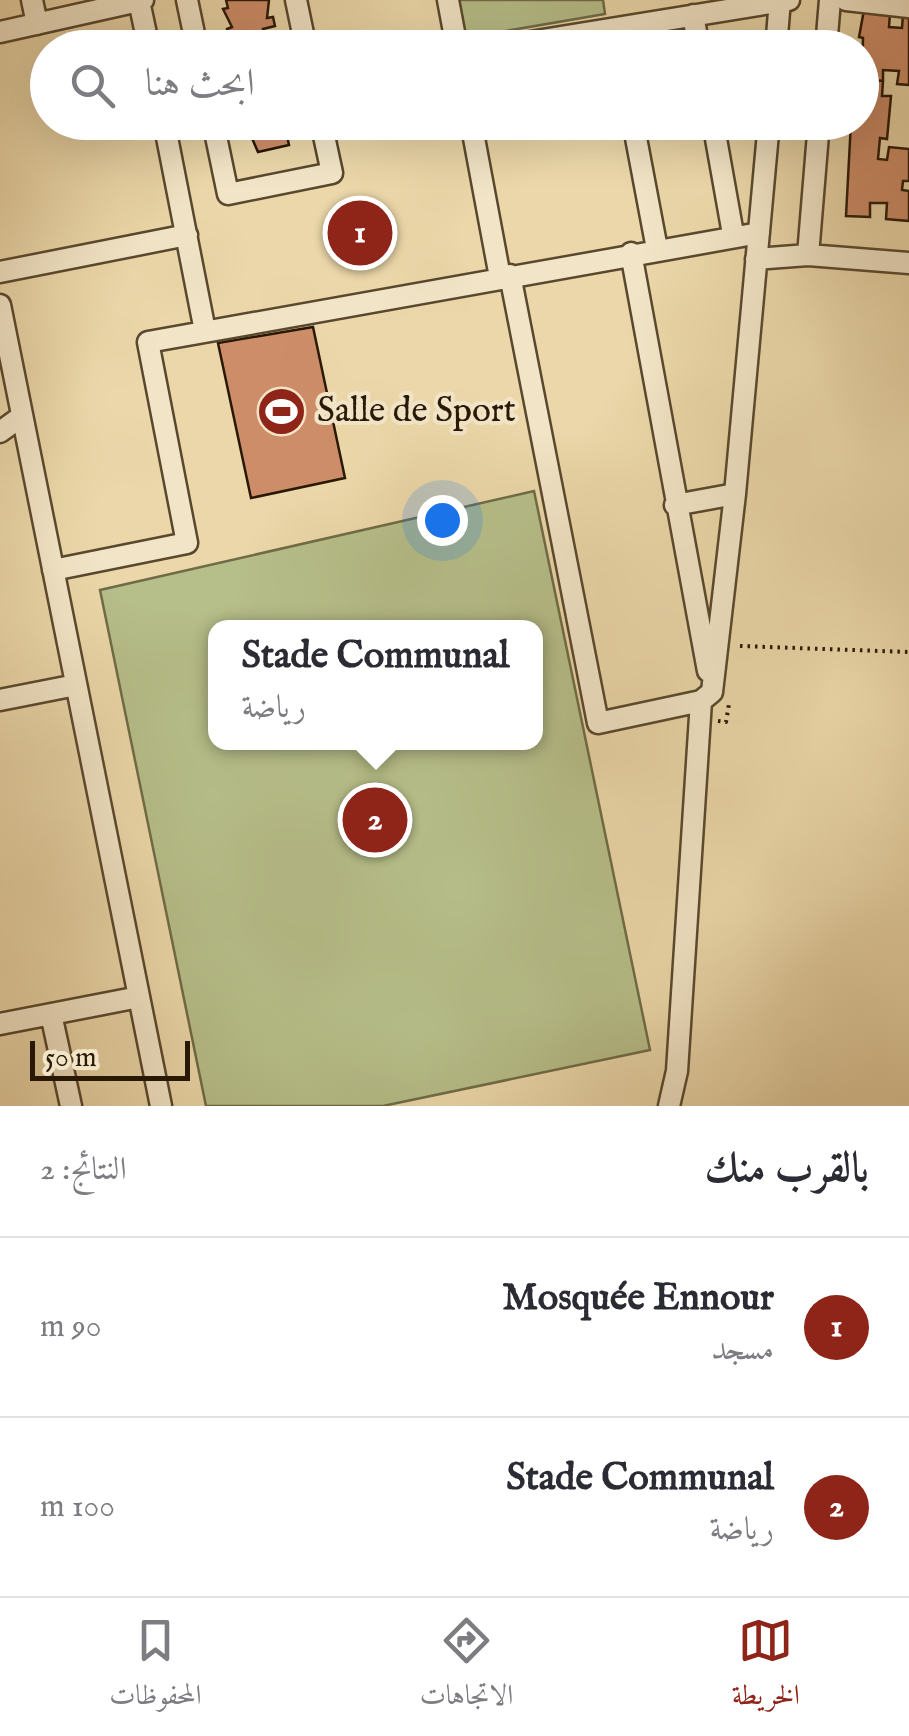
<!DOCTYPE html>
<html lang="ar">
<head>
<meta charset="utf-8">
<style>
  body { margin:0; font-family:"IM FELL English",Amiri,serif; background:#f2f2f3; color:#2b2b33; direction:rtl }
  .scale { position:absolute; left:30px; bottom:25px; width:160px; box-sizing:border-box; padding-left:10px; border:5px solid #281805; border-top:0; font-size:28px; line-height:35px; white-space:nowrap; color:#281805; -webkit-text-stroke:8px #f2e5c7; paint-order:stroke }
  .you { position:absolute; left:442px; top:520px; width:35px; height:35px; margin:-25px; border:8px solid #fff; border-radius:50%; background:#1a73e8; box-shadow:0 0 0 15px #1a73e833 }
  .badge { display:grid; place-items:center; width:65px; height:65px; border-radius:50%; background:#8f2418; color:#fff; font-size:32px; font-weight:700 }
  .pin { position:absolute; translate:-50% -50%; border:5px solid #fff; box-shadow:0 2px 10px #0006 }
  .popup { position:absolute; left:208px; top:620px; width:335px; height:130px; box-sizing:border-box; display:grid; place-content:center; border-radius:20px; background:#fff; filter:drop-shadow(0 2px 8px #0005); font-size:32px; white-space:nowrap; color:#7c7c81 }
  .popup b { font-size:38px; color:#2b2b33 }
  .popup::after { content:''; position:absolute; left:50%; top:100%; margin-left:-20px; border:20px solid transparent; border-top-color:#fff }
  .list { margin:0; padding:0; list-style:none }
  h2 { display:flex; justify-content:space-between; align-items:center; height:130px; margin:0; padding:0 40px; font-size:42px }
  h2 small { font-size:32px; font-weight:400; color:#7c7c81 }
  .list li { display:grid; grid-template-columns:65px 1fr auto; gap:30px; align-items:center; box-sizing:border-box; height:180px; padding:0 40px; border-top:2px solid #e1e1e2 }
  .list b { display:block; font-size:38px; white-space:nowrap }
  .list p { margin:0; font-size:32px; white-space:nowrap; color:#7c7c81 }
  .list em { font-size:32px; font-style:normal; color:#7c7c81 }
  .icon { flex:none; width:55px; height:55px; fill:none; stroke:currentColor; stroke-width:2; stroke-linecap:round; stroke-linejoin:round }
  .map { position:relative; flex:none; width:909px; height:1106px; overflow:hidden; direction:ltr }
  .search { position:absolute; background:#fff; box-shadow:0 10px 40px #0002; left:30px; right:30px; top:30px; height:110px; display:flex; align-items:center; gap:25px; box-sizing:border-box; padding:0 35px; border-radius:55px; color:#7c7c81; font-size:38px }
  .sheet { height:490px; background:#fff }
  nav { display:flex; justify-content:space-around; align-items:center; box-sizing:border-box; height:140px; border-top:2px solid #e1e1e2; background:#fff; font-size:28px; color:#7c7c81 }
  nav a { display:grid; justify-items:center; gap:5px }
  nav .on { color:#8f2418 }
  .map>svg:first-child { display:block }
  .green { fill:#b6be89; stroke:#6f6b47; stroke-width:2.5; fill-rule:evenodd }
  .building { fill:#ce8d69; stroke:#281805; stroke-width:2.5 }
  .lines { fill:none; stroke-linecap:round; stroke-linejoin:round }
  .minor-casing { stroke:#59482e; stroke-width:25 }
  .path { stroke:#281805; stroke-width:4; stroke-dasharray:2.5 5; stroke-linecap:butt }
  .minor { stroke:#f2e5c7; stroke-width:20 }
  .labels { text-anchor:middle; dominant-baseline:central; stroke-width:8; stroke-linejoin:round; paint-order:stroke }
  .poi-label { font-size:35px; fill:#281805; stroke:#f2e5c7; text-anchor:start }
</style>
</head>
<body>
<div class="map">
<svg width="909" height="1106" viewBox="0 0 909 1106">
  <rect width="100%" height="100%" fill="#ebd7a9"/>
  <filter id="stains"><feTurbulence type="fractalNoise" baseFrequency=".002" numOctaves="4"/><feColorMatrix values="0 0 0 0 .2 0 0 0 0 .09 0 0 0 0 .02 0 0 0 .5 -.17"/></filter>
  <radialGradient id="worn" r=".72"><stop offset=".6" stop-color="#630" stop-opacity="0"/><stop offset="1" stop-color="#630" stop-opacity=".3"/></radialGradient>
  <path class="green" d="M458,0H603L605,14L465,38Z
    M534,491L650,1050L383,1106H206L100,590ZM215,628H535V742H215Z"/>
  <path class="building" d="M226,0H269L267,18L273,17L275,26L263,29L267,48H238L235,37L229,38L227,29L232,27L223,9L228,8Z
    M864,10L890,13L889,27L902,28L903,14L909,15V85L897,84L899,71L883,70V81L862,79L863,38L859,37Z
    M862,79L883,81L882,96H891L887,139L880,138L878,159L887,160L889,147L909,149V181H903L902,190L909,191V221L886,219L887,203H870V217L846,216L851,122H862Z
    M249,122H296L297,125L285,127L289,145L258,152L251,136L256,134L253,123Z
    M313,327L345,478L251,498L218,343Z"/>
  <g class="lines">
    <defs>
      <path id="minor" d="M32,0L37,24
        M187,0L197,48
        M296,0L306,48
        M448,0L457,48
        M846,0L909,7
        M139,1L149,48
        M693,15L699,48
        M0,32L143,0
        M494,48L789,0
        M776,48L780,0
        M826,48L830,0
        M164,122L205,331
        M213,122L228,194L332,173L321,122
        M471,122L500,277
        M633,122L657,249
        M713,122L733,234
        M631,253L708,671
        M808,255L819,122
        M756,259L808,255L909,263
        M0,272L187,235
        M510,275L598,723L701,701
        M0,305L161,1106
        M0,432L22,416
        M675,505L735,494
        M53,570L187,543L148,342L759,233
        M0,700L76,685
        M51,1014L71,1106
        M0,1024L139,997
        M669,1106L677,1071L701,701L712,692L735,494L769,122"/>
    </defs>
    <use href="#minor" class="minor-casing"/>
    <path class="path" d="M740,646L909,652
      M718,721L726,722L729,704"/>
    <use href="#minor" class="minor"/>
  </g>
  <defs>
    <symbol id="stadium-disc" viewBox="-11 -11 22 22"><circle r="9.5" fill="#8f2418" stroke="#f2e5c7"/><path d="M0-5a6.5 5 0 1 0 0 10a6.5 5 0 1 0 0-10ZM-3.5-1.8h7v3.6h-7Z" fill="#fff"/></symbol>
  </defs>
  <g fill-rule="evenodd">
    <use href="#stadium-disc" x="254" y="384" width="55" height="55"/>
  </g>
  <g class="labels">
    <g class="poi-label">
      <text x="317" y="411">Salle de Sport</text>
    </g>
  </g>
  <rect width="100%" height="100%" filter="url(#stains)"/>
  <rect width="100%" height="100%" fill="url(#worn)"/>
</svg>
<div class="scale">50 m</div>
<div class="you"></div>
<div class="pin badge" style="left:360px;top:233px">1</div>
<div class="pin badge" style="left:375px;top:820px">2</div>
<div class="popup"><b>Stade Communal</b>رياضة</div>
<div class="search"><svg class="icon" aria-label="search" viewBox="0 0 24 24"><circle cx="10" cy="10" r="6"/><path d="M15 15l6 6"/></svg>ابحث هنا</div>
</div>
<section class="sheet">
<h2>بالقرب منك<small>النتائج: 2</small></h2>
<ul class="list">
<li><span class="badge">1</span><div><b>Mosquée Ennour</b><p>مسجد</p></div><em>90 m</em></li>
<li><span class="badge">2</span><div><b>Stade Communal</b><p>رياضة</p></div><em>100 m</em></li>
</ul>
</section>
<nav>
<a class="on"><svg class="icon" aria-label="map" viewBox="0 0 24 24"><path d="M3 6l6-2 6 2 6-2v14l-6 2-6-2-6 2zM9 4v14M15 6v14"/></svg>الخريطة</a>
<a><svg class="icon" aria-label="directions" viewBox="0 0 24 24"><path d="M12 3l9 9-9 9-9-9zM9 14v-3h6M13 9l2 2-2 2"/></svg>الاتجاهات</a>
<a><svg class="icon" aria-label="saved" viewBox="0 0 24 24"><path d="M7 4h10v16l-5-4-5 4z"/></svg>المحفوظات</a>
</nav>
</body>
</html>
